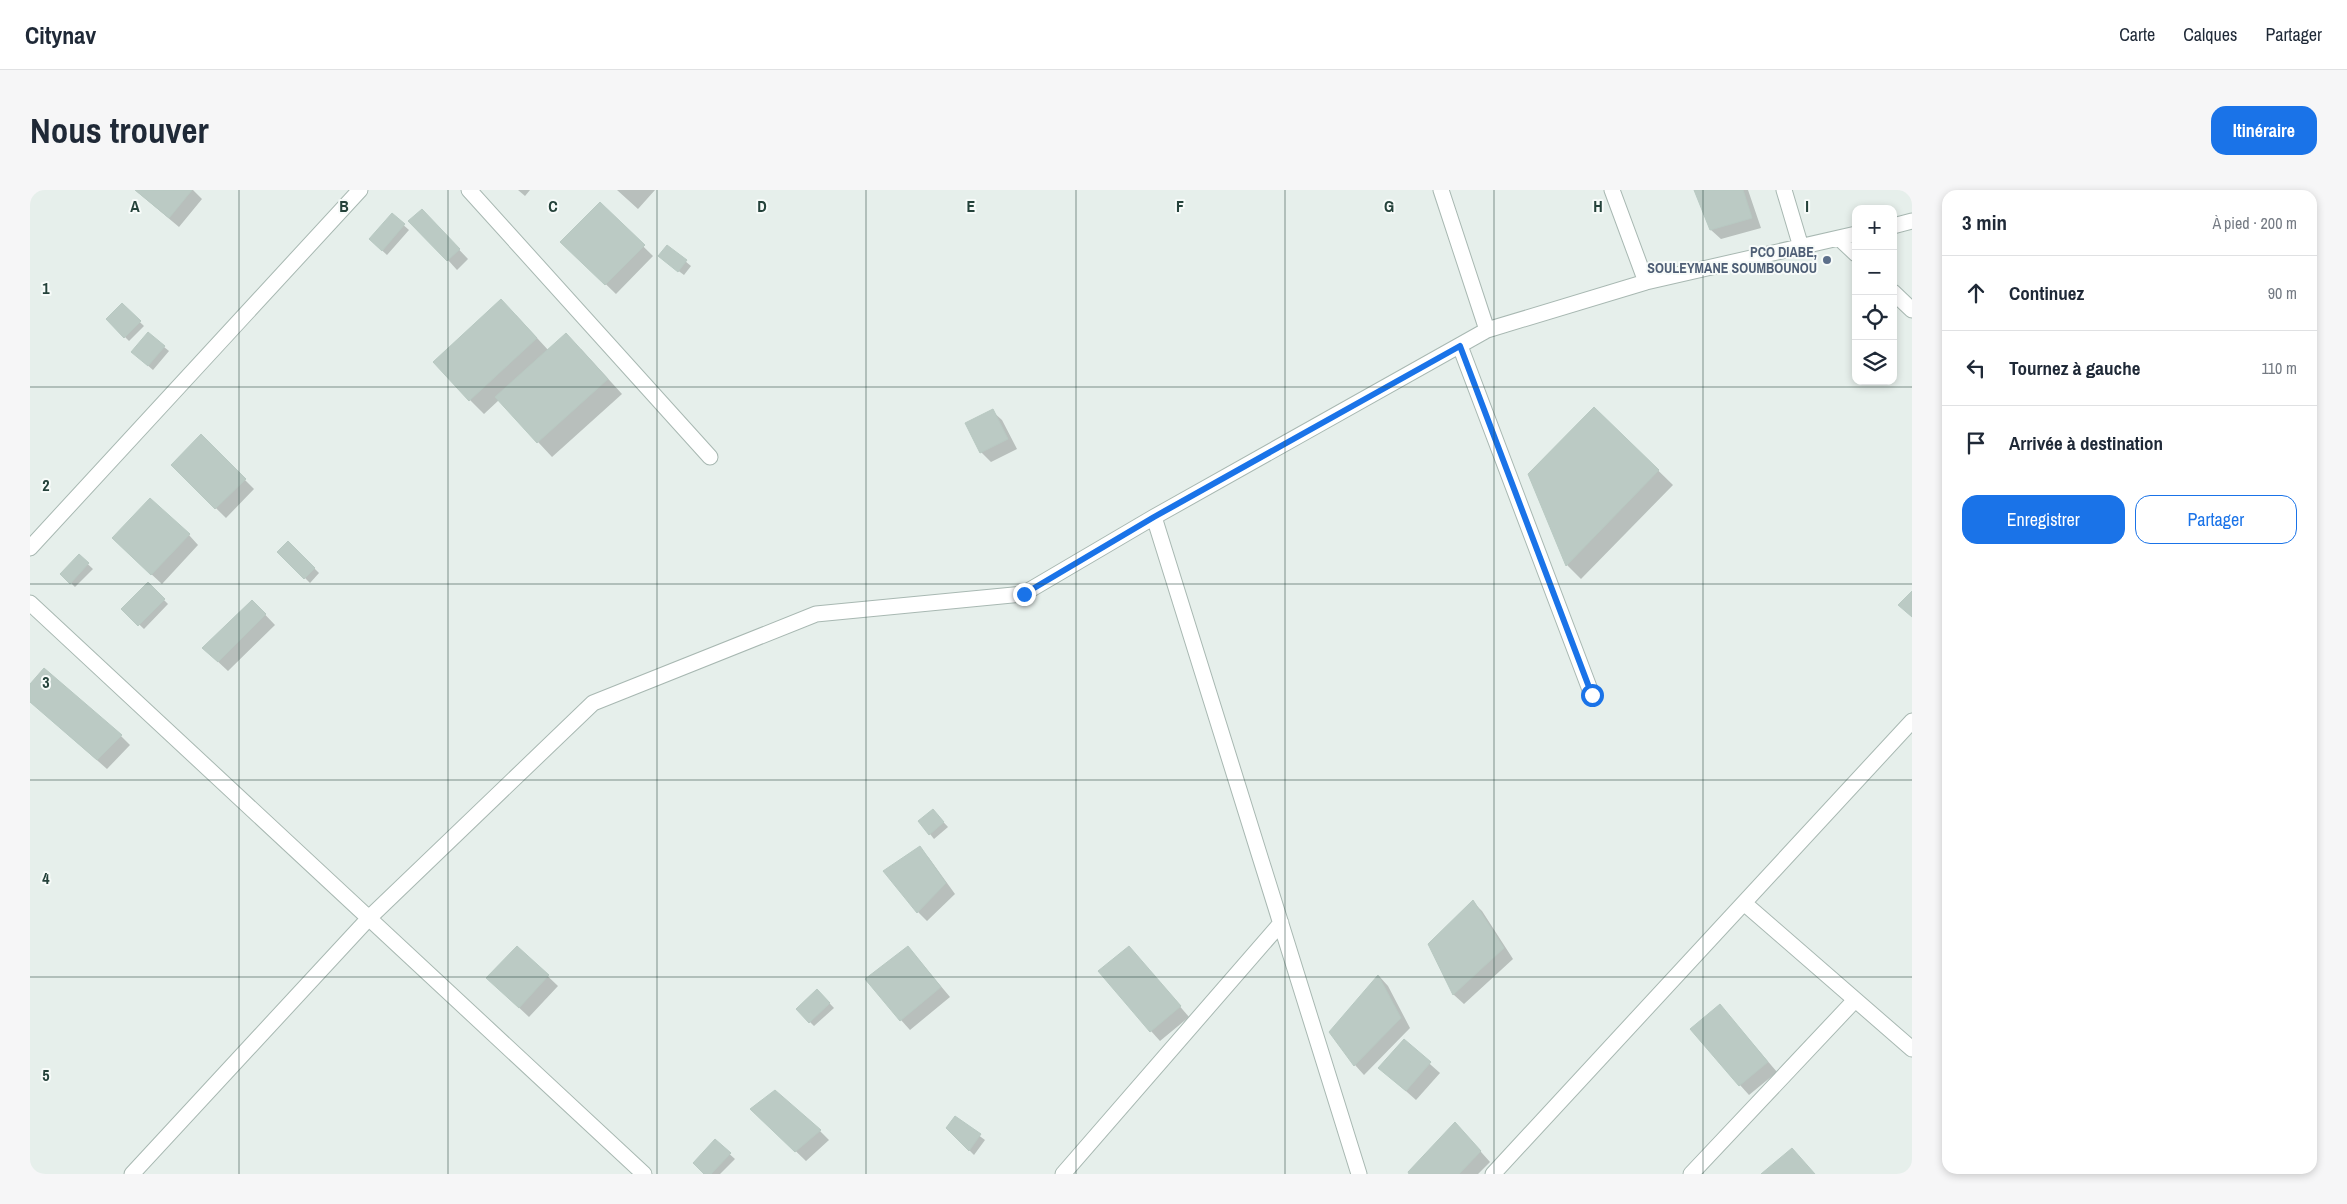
<!DOCTYPE html>
<html lang="fr">
<head>
<meta charset="utf-8">
<style>
  body { margin:0; font-family:"Archivo Narrow",sans-serif; background:#f6f6f7; color:#1f2937 }
  .controls { position:absolute; right:15px; top:15px; display:grid; overflow:hidden; border-radius:10px; box-shadow:0 2px 8px #0003 }
  .controls button { width:45px; height:45px; display:grid; place-items:center; padding:0; border:0; border-bottom:1px solid #e0e1e3; background:#fff; color:#1f2937; font:25px sans-serif }
  .stop { position:absolute; width:15px; height:15px; margin:-11px; border:4px solid #1a73e8; border-radius:50%; background:#fff }
  .stop.end { background:#1a73e8; border-color:#fff; box-shadow:0 1px 5px #0008 }
  .list { margin:0; padding:0; list-style:none }
  h2 { display:flex; justify-content:space-between; align-items:center; height:65px; margin:0; padding:0 20px; font-size:21px }
  h2 small { font-size:16px; font-weight:400; color:#747a83 }
  .list li { display:grid; grid-template-columns:32px 1fr auto; gap:15px; align-items:center; box-sizing:border-box; height:75px; padding:0 20px; border-top:1px solid #e0e1e3 }
  .list b { display:block; font-size:19px; white-space:nowrap }
  .list em { font-size:16px; font-style:normal; color:#747a83 }
  .actions { display:flex; gap:10px; padding:15px 20px }
  .actions a { flex:1; padding:11px 0; border:1px solid #1a73e8; border-radius:15px; text-align:center; font-size:18px; color:#1a73e8 }
  .actions .main { background:#1a73e8; color:#fff }
  .icon { flex:none; width:28px; height:28px; fill:none; stroke:currentColor; stroke-width:2; stroke-linecap:round; stroke-linejoin:round }
  .map { position:relative; flex:none; width:1882px; height:984px; overflow:hidden; border-radius:15px }
  header { display:flex; align-items:center; gap:30px; box-sizing:border-box; height:70px; padding:0 25px; background:#fff; border-bottom:1px solid #e0e1e3 }
  header strong { font-size:24px }
  nav { display:flex; gap:28px; margin-inline-start:auto; font-size:18px }
  .intro { display:flex; align-items:center; justify-content:space-between; box-sizing:border-box; height:120px; padding:0 30px }
  h1 { margin:0; font-size:35px }
  .button { padding:12px 22px; border-radius:15px; background:#1a73e8; color:#fff; font-size:18px; font-weight:700 }
  main { display:flex; gap:30px; padding:0 30px }
  aside { flex:1; background:#fff; border-radius:15px; box-shadow:0 2px 8px #0003 }
  .map>svg:first-child { display:block }
  .shadow { fill:#0003 }
  .building { fill:#bbcac4; stroke:#b8c9c2 }
  .lines { fill:none; stroke-linecap:round; stroke-linejoin:round }
  .minor-casing { stroke:#a8b8b2; stroke-width:17 }
  .minor { stroke:#fff; stroke-width:15 }
  .route { stroke:#1a73e8; stroke-width:6 }
  .grid { fill:none; stroke:#24423a; stroke-width:1; stroke-opacity:0.55 }
  .service-dot { fill:#5c6f8a; stroke:#f7fbf9; stroke-width:2 }
  .labels { text-anchor:middle; dominant-baseline:central; stroke-width:4; stroke-linejoin:round; paint-order:stroke }
  .service-label { font-size:14px; font-weight:bold; fill:#4e5e75; stroke:#f7fbf9; text-anchor:end }
  .grid-label { font-size:16px; text-anchor:middle; font-weight:bold; fill:#24423a; stroke:#f7fbf9; stroke-width:4; stroke-linejoin:round; paint-order:stroke }
</style>
</head>
<body>
<header>
<strong>Citynav</strong>
<nav><a>Carte</a><a>Calques</a><a>Partager</a></nav>
</header>
<div class="intro"><h1>Nous trouver</h1><a class="button">Itinéraire</a></div>
<main>
<div class="map">
<svg width="1882" height="984" viewBox="0 0 1882 984">
  <rect width="100%" height="100%" fill="#e6efeb"/>
  <path class="shadow" d="M105,0H163L172,9L149,37Z
    M488,0H500L495,6Z
    M587,0H625L608,19Z
    M1666,0H1718L1731,38L1691,49L1681,40Z
    M570,14L623,66L586,104L532,52Z
    M362,25L379,40L357,65L345,54Z
    M401,30L438,69L427,80L418,70Z
    M637,56L661,76L654,85L634,70Z
    M92,115L114,136L99,151L77,129Z
    M486,125L519,161L551,159L592,204L522,267L469,210L454,224L440,210Z
    M134,157L139,161L123,180L107,166Z
    M1564,218L1643,295L1551,389L1537,375L1499,284Z
    M962,221L972,230L987,259L961,272L951,262Z
    M171,246L224,299L196,328L142,275Z
    M159,345L168,355L132,394L93,358Z
    M258,352L289,383L280,393L249,362Z
    M49,366L63,379L45,397L32,384Z
    M118,394L138,414L114,439L93,419Z
    M222,411L245,435L198,481L184,468Z
    M0,496L91,546L100,555L77,579L0,511Z
    M907,625L918,637L904,649L900,644Z
    M889,658L899,668L925,704L897,731L888,722Z
    M1443,712L1452,721L1483,769L1434,814L1424,805L1400,754Z
    M487,757L528,796L499,827L468,798Z
    M878,757L920,807L880,840L871,830Z
    M1099,757L1159,827L1130,851L1121,841Z
    M1349,786L1358,796L1380,838L1334,885L1325,875Z
    M787,800L804,818L784,836L767,819Z
    M1699,826L1747,882L1719,905L1710,895Z
    M1374,851L1410,883L1386,910L1350,878Z
    M722,919L790,941L799,950L776,971Z
    M925,928L955,950L944,965L917,938Z
    M1435,944L1460,972L1448,984H1380Z
    M685,951L705,969L690,984H676Z"/>
  <path class="building" d="M105,0H162L139,28Z
    M1664,0H1713L1722,28L1680,40Z
    M570,12L615,55L575,95L530,52Z
    M392,19L430,59L417,71L378,31Z
    M362,23L375,34L352,61L339,49Z
    M637,55L657,70L648,82L628,66Z
    M471,109L507,148L439,211L403,172Z
    M92,113L111,131L94,148L76,129Z
    M118,142L135,156L118,176L101,162Z
    M536,143L578,189L507,253L465,207Z
    M1564,217L1629,280L1536,376L1498,284Z
    M963,219L978,249L950,263L935,233Z
    M171,244L216,289L185,319L141,275Z
    M120,308L160,344L121,385L82,348Z
    M258,351L285,378L274,389L247,362Z
    M49,364L59,373L40,394L30,384Z
    M118,392L135,409L108,436L91,419Z
    M1882,401V427L1868,415Z
    M222,410L236,424L188,472L172,458Z
    M14,478L92,545L67,570L0,512V494Z
    M903,619L914,632L899,645L888,631Z
    M890,656L916,693L887,723L853,681Z
    M1443,710L1474,758L1423,805L1398,754Z
    M487,756L519,785L489,818L456,788Z
    M878,756L911,797L870,831L835,789Z
    M1099,756L1151,816L1120,842L1068,781Z
    M1348,785L1371,828L1324,876L1299,842Z
    M787,799L800,813L779,833L766,819Z
    M1690,814L1738,872L1709,896L1660,839Z
    M1374,849L1401,872L1376,901L1348,878Z
    M745,900L791,940L765,962L720,919Z
    M925,926L951,944L939,961L916,938Z
    M1425,932L1451,961L1429,984H1379L1378,982Z
    M685,949L701,963L681,984H674L663,973Z
    M1762,958L1785,984H1731Z"/>
  <g class="lines">
    <defs>
      <path id="minor" d="M439,0L680,267
        M1411,0L1457,140
        M1582,0L1616,92
        M1754,0L1771,57
        M1863,36L1882,31
        M1809,48L1826,64
        M1863,102L1882,120
        M1430,156L1562,505
        M1124,327L1329,984
        M0,358L330,0
        M0,413L614,984
        M1714,713L1882,859
        M102,984L339,728L563,513L786,424L993,404L1124,327L1457,140L1616,92L1826,44
        M1033,984L1251,733
        M1463,984L1882,531
        M1661,984L1825,810"/>
    </defs>
    <use href="#minor" class="minor-casing"/>
    <use href="#minor" class="minor"/>
  </g>
  <g class="lines">
    <path class="route" d="M994,404L1124,327L1430,156L1562,505"/>
  </g>
  <path class="grid" d="M209,0V984M418,0V984M627,0V984M836,0V984M1046,0V984M1255,0V984M1464,0V984M1673,0V984M0,197H1882M0,394H1882M0,590H1882M0,787H1882"/>
  <circle class="service-dot" cx="1797" cy="70" r="5"/>
  <g class="labels">
    <g class="service-label">
      <text x="1787" y="62">PCO DIABE,<tspan x="1787" dy="16">SOULEYMANE SOUMBOUNOU</tspan></text>
    </g>
  </g>
  <g class="grid-label">
    <text x="105" y="22">A</text>
    <text x="314" y="22">B</text>
    <text x="523" y="22">C</text>
    <text x="732" y="22">D</text>
    <text x="941" y="22">E</text>
    <text x="1150" y="22">F</text>
    <text x="1359" y="22">G</text>
    <text x="1568" y="22">H</text>
    <text x="1777" y="22">I</text>
    <text x="16" y="104">1</text>
    <text x="16" y="301">2</text>
    <text x="16" y="498">3</text>
    <text x="16" y="694">4</text>
    <text x="16" y="891">5</text>
  </g>
</svg>
<div class="controls">
<button>+</button>
<button>−</button>
<button><svg class="icon" aria-label="locate" viewBox="0 0 24 24"><circle cx="12" cy="12" r="6"/><path d="M12 2v4M12 18v4M2 12h4M18 12h4"/></svg></button>
<button><svg class="icon" aria-label="layers" viewBox="0 0 24 24"><path d="M12 4l9 5-9 5-9-5zM3 14l9 5 9-5"/></svg></button>
</div>
<div class="stop" style="left:1562px;top:505px"></div>
<div class="stop end" style="left:994px;top:404px"></div>
</div>
<aside>
<h2>3 min<small>À pied · 200 m</small></h2>
<ul class="list">
<li><svg class="icon" aria-label="ahead" viewBox="0 0 24 24"><path d="M12 20V5M6 11l6-6 6 6"/></svg><div><b>Continuez</b></div><em>90 m</em></li>
<li><svg class="icon" aria-label="left" viewBox="0 0 24 24"><path d="M17 20v-9H6M10 6l-5 5 5 5"/></svg><div><b>Tournez à gauche</b></div><em>110 m</em></li>
<li><svg class="icon" aria-label="arrive" viewBox="0 0 24 24"><path d="M6 21V4h12l-3 4 3 4H6"/></svg><div><b>Arrivée à destination</b></div></li>
</ul>
<div class="actions"><a class="main">Enregistrer</a><a>Partager</a></div>
</aside>
</main>
</body>
</html>
